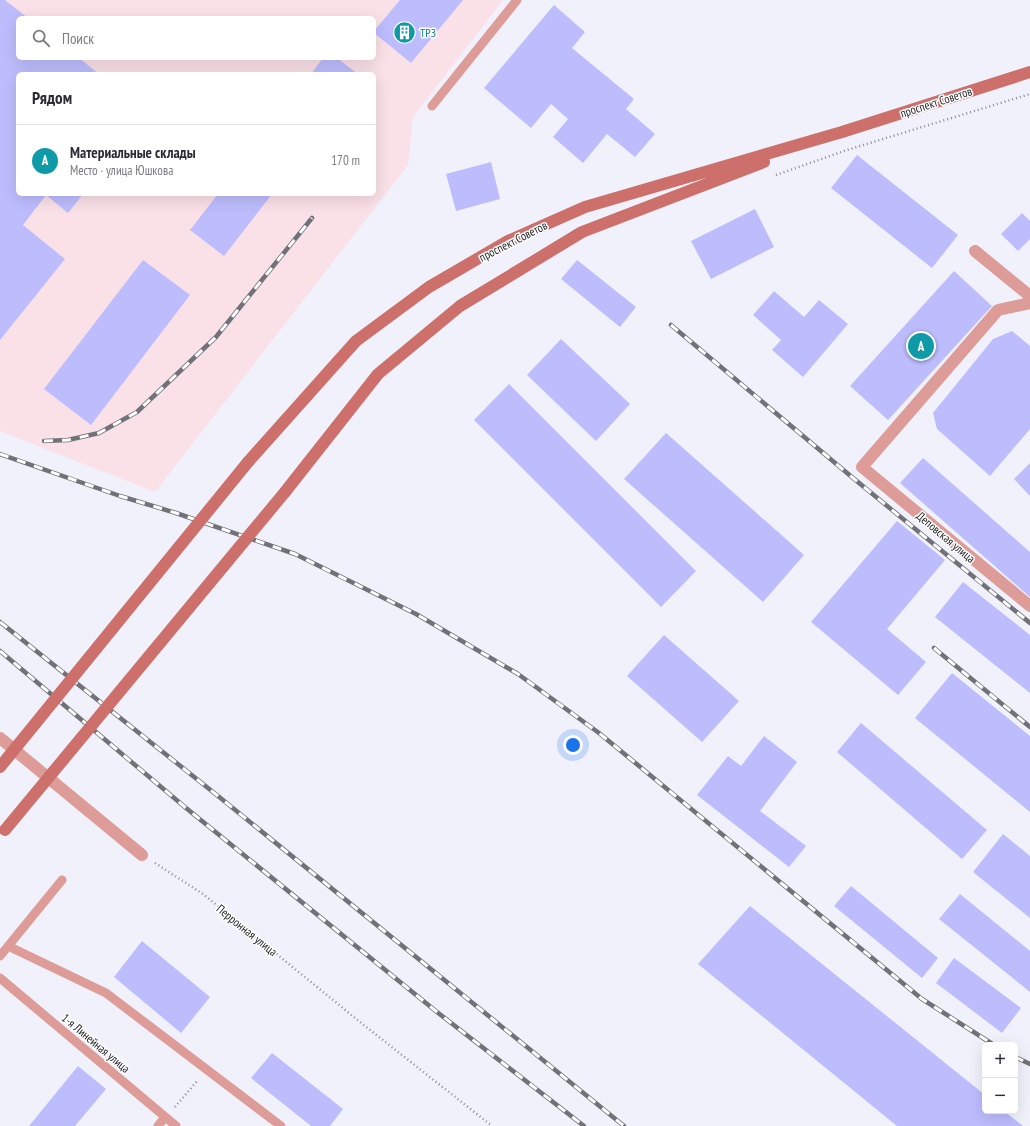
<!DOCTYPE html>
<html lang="ru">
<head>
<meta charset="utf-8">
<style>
  body { margin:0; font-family:"PT Sans Narrow",sans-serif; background:#f2f2f3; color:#2b2b33 }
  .controls { position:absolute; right:12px; bottom:12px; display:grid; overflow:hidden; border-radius:6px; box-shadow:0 4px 16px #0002 }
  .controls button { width:36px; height:36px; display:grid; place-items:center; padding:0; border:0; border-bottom:1px solid #e1e1e2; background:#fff; color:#2b2b33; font:20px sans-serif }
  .you { position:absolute; left:573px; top:745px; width:14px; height:14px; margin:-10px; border:3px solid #fff; border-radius:50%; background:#1a73e8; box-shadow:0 0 0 6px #1a73e833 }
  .badge { display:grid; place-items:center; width:26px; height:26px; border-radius:50%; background:#3c7c90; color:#fff; font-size:13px; font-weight:700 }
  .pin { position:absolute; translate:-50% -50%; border:2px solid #fff; box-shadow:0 1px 4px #0006 }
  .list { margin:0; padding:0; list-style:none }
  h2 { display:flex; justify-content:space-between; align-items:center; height:52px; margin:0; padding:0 16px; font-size:17px }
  h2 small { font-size:13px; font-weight:400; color:#7c7c81 }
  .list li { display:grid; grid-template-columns:26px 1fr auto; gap:12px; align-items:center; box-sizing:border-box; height:72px; padding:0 16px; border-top:1px solid #e1e1e2 }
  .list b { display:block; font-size:15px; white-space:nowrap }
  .list p { margin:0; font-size:13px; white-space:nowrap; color:#7c7c81 }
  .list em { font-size:13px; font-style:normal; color:#7c7c81 }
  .icon { flex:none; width:22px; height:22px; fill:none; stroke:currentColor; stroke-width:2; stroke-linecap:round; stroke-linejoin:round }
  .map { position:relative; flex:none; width:1030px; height:1126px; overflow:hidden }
  .search { position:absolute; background:#fff; box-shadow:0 4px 16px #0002; left:16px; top:16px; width:360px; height:44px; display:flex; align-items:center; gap:10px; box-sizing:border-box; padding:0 14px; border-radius:6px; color:#7c7c81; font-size:15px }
  .panel { position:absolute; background:#fff; box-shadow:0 4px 16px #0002; left:16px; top:72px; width:360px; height:124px; border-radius:6px }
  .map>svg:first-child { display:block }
  .industrial { fill:#fae0e7; fill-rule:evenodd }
  .building { fill:#bdbdfe }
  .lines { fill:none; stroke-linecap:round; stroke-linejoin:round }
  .path { stroke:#8a8b92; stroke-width:2.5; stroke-dasharray:1 3; stroke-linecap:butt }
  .lane { stroke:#dd9c97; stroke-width:9 }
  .street { stroke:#dd9c97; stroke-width:12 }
  .secondary { stroke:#cd706b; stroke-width:12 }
  .rail-casing { stroke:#717278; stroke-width:4.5 }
  .rail { stroke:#fff; stroke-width:3; stroke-dasharray:9; stroke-linecap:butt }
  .secondary-bridge { stroke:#cd706b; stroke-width:12 }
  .labels { text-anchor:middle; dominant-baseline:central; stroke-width:3; stroke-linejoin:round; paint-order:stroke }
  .culture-label { font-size:12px; fill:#0d838f; stroke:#fff; text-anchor:start }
  .street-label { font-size:12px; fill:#26272a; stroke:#fff }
</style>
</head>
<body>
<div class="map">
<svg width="1030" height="1126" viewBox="0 0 1030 1126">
  <rect width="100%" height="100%" fill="#f0f1fb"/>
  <path class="industrial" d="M0,0H503L413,117L408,165L155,492L0,431ZM18,18H374V58H18ZM18,74H374V194H18Z"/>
  <path class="building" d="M0,0H5L28,18H18V58H79L99,74H18V194H83L68,213L46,195L23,225L65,259L0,340Z
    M400,0H463L411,63L374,33V31Z
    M554,5L585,32L572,48L634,99L626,109L655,134L635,157L607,134L583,163L553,137L568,119L551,104L531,128L484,88Z
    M323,58H337L358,74H311Z
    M857,155L958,235L932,268L831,188Z
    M491,162L500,199L456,211L446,174Z
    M218,194H272L224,256L190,230Z
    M755,209L774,247L711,279L691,241Z
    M1022,213L1030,221V239L1018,251L1001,234Z
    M143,260L190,295L91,425L44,389Z
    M577,260L636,307L620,327L561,279Z
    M954,271L992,306L888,420L850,386Z
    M774,291L804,317L819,300L848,324L803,377L772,350L781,340L753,315Z
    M1012,331L1030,346V429L990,476L937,429L933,413L993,339Z
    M561,339L630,404L596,441L527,375Z
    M509,384L696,571L661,607L474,420Z
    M666,433L804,555L763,602L624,479Z
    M923,458L1030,552V597L900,483Z
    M1030,463V496L1014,479Z
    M897,521L945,560L887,629L926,662L898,695L811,622Z
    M963,582L1030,635V693L935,617Z
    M664,635L739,701L702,742L627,676Z
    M952,673L1030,736V812L915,718Z
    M861,723L987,830L962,859L837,752Z
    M764,736L797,762L760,811L806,846L789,867L697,795L728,756L741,766Z
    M1003,834L1030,856V918L973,872Z
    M851,886L938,958L922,978L834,906Z
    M960,894L1030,951V992L939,919Z
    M750,906L985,1095V1111H1004L1023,1126H897L698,964Z
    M142,941L210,997L181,1033L114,977Z
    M954,958L1021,1008L1002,1033L936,983Z
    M272,1053L343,1109L330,1126H311L251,1078Z
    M78,1066L106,1089L75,1126H29Z"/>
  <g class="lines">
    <path class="path" d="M776,175L847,150L1030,94
      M155,863L203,894L360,1022L492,1126
      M175,1107L198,1080"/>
    <path class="lane" d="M432,106L517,0
      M8,946L106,993L281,1126
      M0,956L62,880
      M0,978L176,1126
      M158,1126L165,1117"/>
    <path class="street" d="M975,251L1030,296
      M1030,303L998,310L862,467L1030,606
      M0,738L142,855"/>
    <path class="secondary" d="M248,462L356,341L429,287L508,241L585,207L842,132L1030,72
      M285,492L378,374L460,306L582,232L764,162"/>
    <defs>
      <path id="rail" d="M671,325L853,478L1030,623
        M44,441L68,440L99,433L137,412L216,337L312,218
        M0,454L120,496L176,513L295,554L416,614L518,674L599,733L922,999L994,1045
        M0,622L218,796L624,1126
        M934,648L1030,727
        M0,651L186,808L437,1012L584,1126
        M1015,1057L1030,1064"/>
    </defs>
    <use href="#rail" class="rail-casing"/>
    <use href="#rail" class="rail"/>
    <path class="secondary-bridge" d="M0,767L248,462
      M5,830L285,492"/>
  </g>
  <defs>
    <symbol id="building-disc" viewBox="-11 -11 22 22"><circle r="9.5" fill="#0f9aa8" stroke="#fff"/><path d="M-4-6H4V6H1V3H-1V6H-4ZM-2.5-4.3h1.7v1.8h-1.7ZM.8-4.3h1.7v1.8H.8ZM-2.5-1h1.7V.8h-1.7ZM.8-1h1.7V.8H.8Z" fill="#fff"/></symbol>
  </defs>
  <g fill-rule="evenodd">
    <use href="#building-disc" x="392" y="20" width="25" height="25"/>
  </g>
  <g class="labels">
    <g class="culture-label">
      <text x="420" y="32">ТРЗ</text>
    </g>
    <g class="street-label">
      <text transform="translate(936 102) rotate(-18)">проспект Советов</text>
      <text transform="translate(513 241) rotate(-27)">проспект Советов</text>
      <text transform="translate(946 537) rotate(40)">Деповская улица</text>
      <text transform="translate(247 930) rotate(39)">Перронная улица</text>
      <text transform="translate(96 1043) rotate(40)">1-я Линейная улица</text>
    </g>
  </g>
</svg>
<div class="controls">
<button>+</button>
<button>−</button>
</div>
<div class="you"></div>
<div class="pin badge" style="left:921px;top:346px;background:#0f9aa8">A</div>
<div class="search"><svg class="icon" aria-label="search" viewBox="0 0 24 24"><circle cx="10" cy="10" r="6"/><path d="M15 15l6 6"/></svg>Поиск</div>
<section class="panel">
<h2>Рядом<small></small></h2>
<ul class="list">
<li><span class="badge" style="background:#0f9aa8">A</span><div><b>Материальные склады</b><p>Место · улица Юшкова</p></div><em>170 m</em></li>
</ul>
</section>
</div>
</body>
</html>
